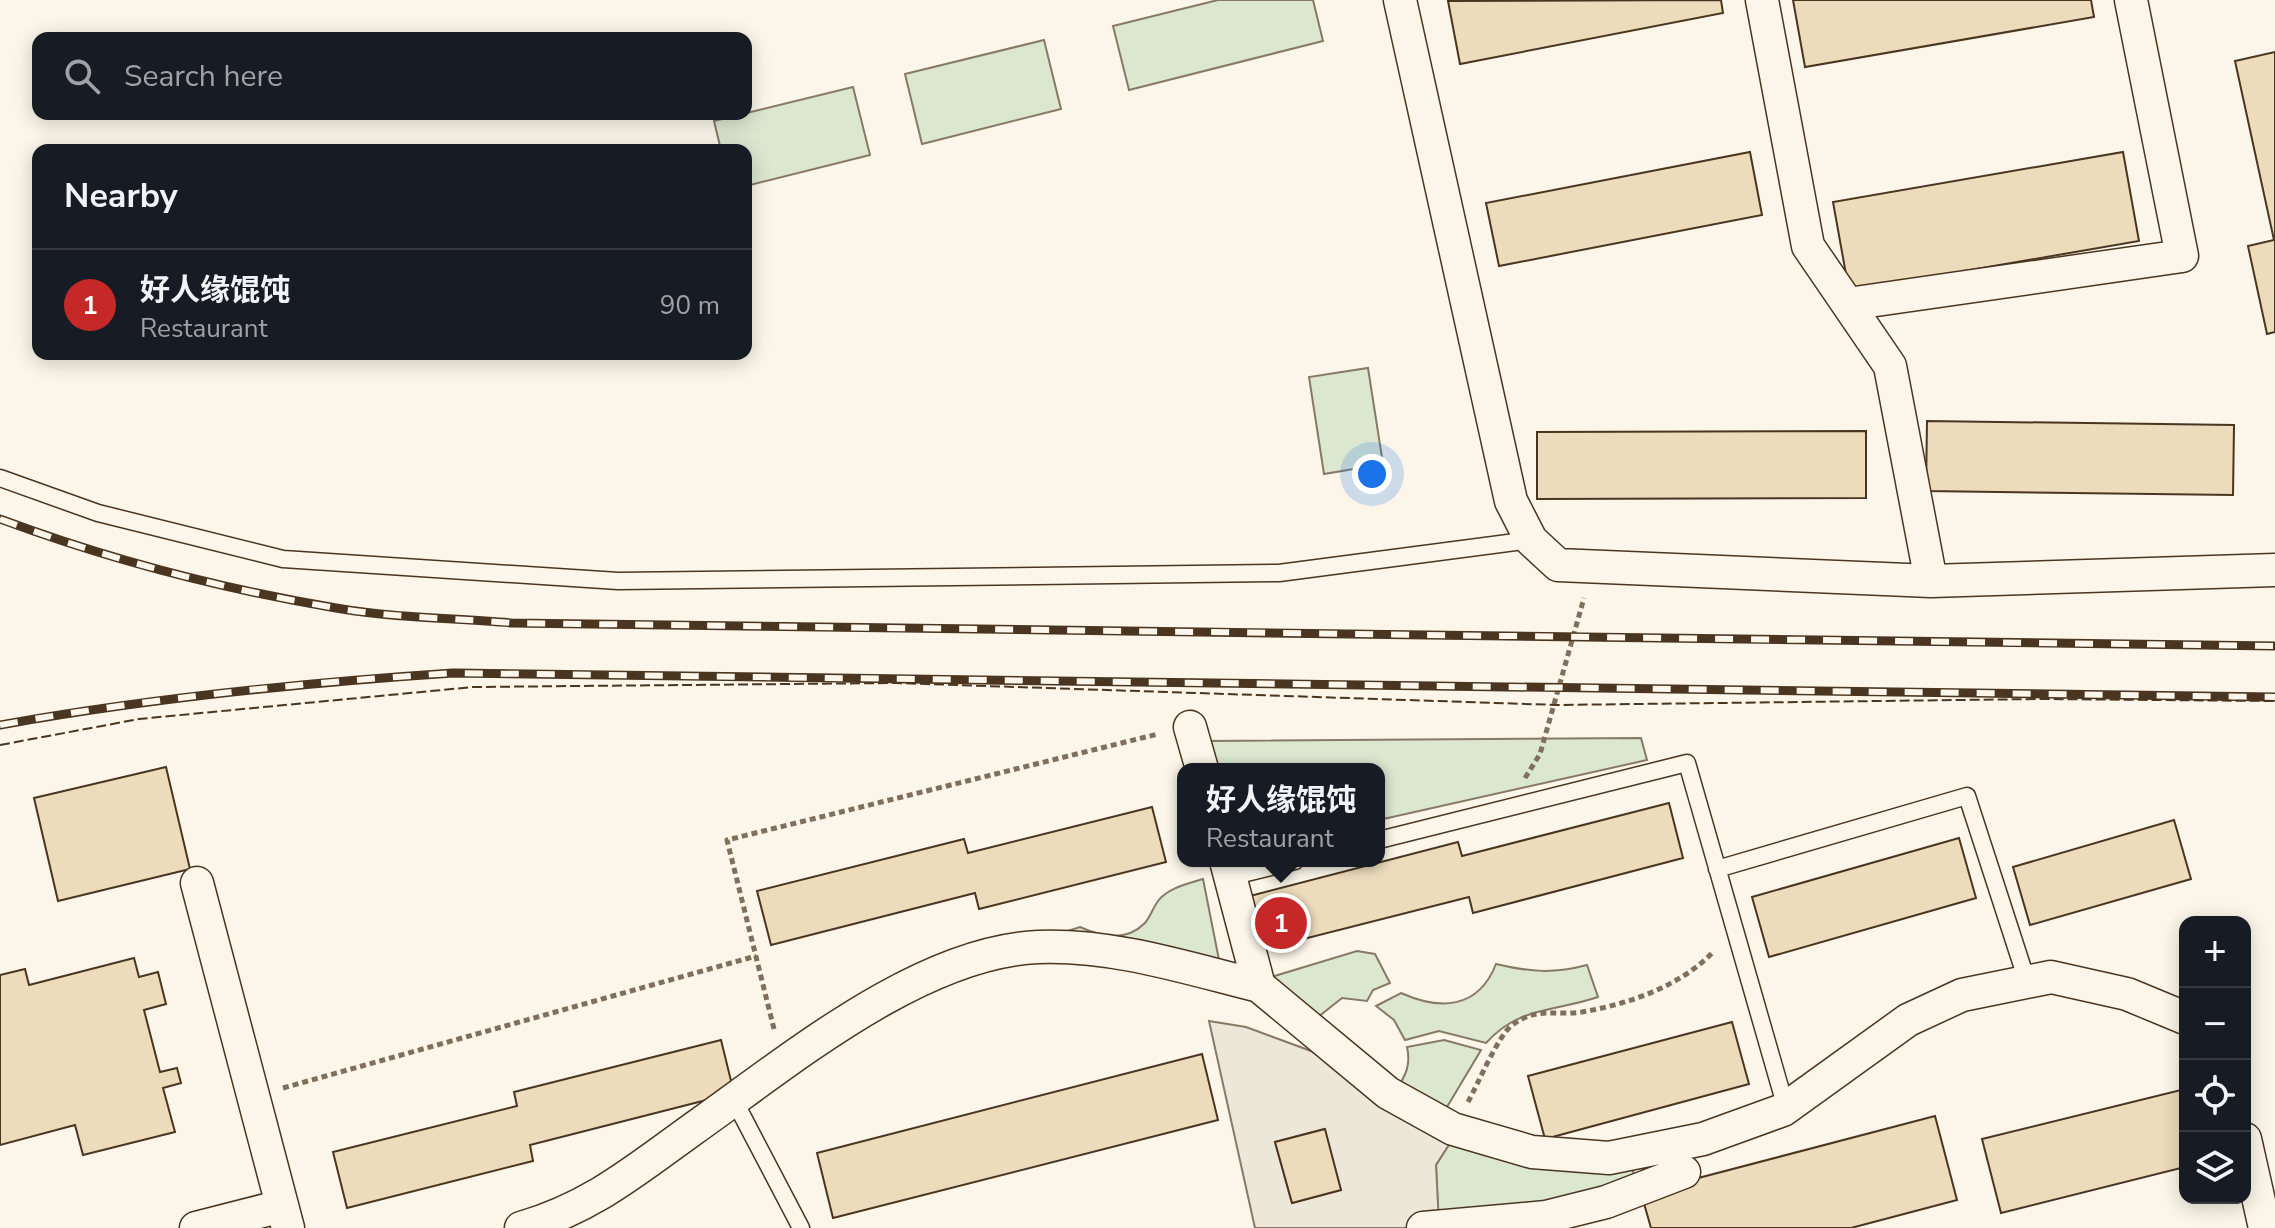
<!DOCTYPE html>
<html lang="en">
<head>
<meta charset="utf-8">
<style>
  body { margin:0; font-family:"Nunito Sans","Noto Sans SC",sans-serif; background:#20242c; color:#f1f3f6 }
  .controls { position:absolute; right:24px; bottom:24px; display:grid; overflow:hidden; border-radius:16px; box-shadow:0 4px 20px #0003 }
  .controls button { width:72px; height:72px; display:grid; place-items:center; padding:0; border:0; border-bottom:2px solid #363941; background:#171b24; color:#f1f3f6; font:40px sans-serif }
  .you { position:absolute; left:1372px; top:474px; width:28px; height:28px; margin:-20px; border:6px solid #fff; border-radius:50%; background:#1a73e8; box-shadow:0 0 0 12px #1a73e833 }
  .badge { display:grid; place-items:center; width:52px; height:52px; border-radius:50%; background:#c62828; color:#fff; font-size:26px; font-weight:700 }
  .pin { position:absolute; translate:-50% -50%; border:4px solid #fff; box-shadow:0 2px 8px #0006 }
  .popup { position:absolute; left:1177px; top:763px; width:208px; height:104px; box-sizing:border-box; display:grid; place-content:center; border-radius:16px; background:#171b24; filter:drop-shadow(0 2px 6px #0005); font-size:26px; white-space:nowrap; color:#9ea1a6 }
  .popup b { font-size:30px; color:#f1f3f6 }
  .popup::after { content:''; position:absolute; left:50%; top:100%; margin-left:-16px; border:16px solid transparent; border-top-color:#171b24 }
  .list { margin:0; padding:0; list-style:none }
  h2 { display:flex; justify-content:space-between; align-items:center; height:104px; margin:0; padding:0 32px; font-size:34px }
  h2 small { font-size:26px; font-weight:400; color:#9ea1a6 }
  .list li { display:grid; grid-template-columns:52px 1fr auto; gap:24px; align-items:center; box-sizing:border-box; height:112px; padding:0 32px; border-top:2px solid #363941 }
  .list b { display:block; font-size:30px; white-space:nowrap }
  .list p { margin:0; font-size:26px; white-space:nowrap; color:#9ea1a6 }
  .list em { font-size:26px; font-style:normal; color:#9ea1a6 }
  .icon { flex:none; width:44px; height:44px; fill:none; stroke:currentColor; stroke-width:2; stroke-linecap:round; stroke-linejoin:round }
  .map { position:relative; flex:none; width:2275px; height:1228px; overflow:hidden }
  .search { position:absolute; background:#171b24; box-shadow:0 4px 20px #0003; left:32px; top:32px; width:720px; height:88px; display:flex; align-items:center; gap:20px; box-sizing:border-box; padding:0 28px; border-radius:16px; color:#9ea1a6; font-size:30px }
  .panel { position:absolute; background:#171b24; box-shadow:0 4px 20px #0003; left:32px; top:144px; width:720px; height:216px; border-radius:16px }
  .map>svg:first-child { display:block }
  .green { fill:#dce7d0; stroke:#887966; stroke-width:2 }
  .parking { fill:#ede7d9; stroke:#887966; stroke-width:2; fill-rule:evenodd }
  .building { fill:#ecdcbc; stroke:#4a3520; stroke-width:2 }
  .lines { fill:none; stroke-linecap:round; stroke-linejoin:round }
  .service-casing { stroke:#4a3520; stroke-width:19 }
  .minor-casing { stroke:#4a3520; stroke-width:35 }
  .path { stroke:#7f6f5c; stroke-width:5; stroke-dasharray:6 4; stroke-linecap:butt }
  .service { stroke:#fbf6e9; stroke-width:16 }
  .minor { stroke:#fbf6e9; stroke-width:32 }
  .rail-casing { stroke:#4a3520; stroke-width:9 }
  .rail { stroke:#fbf6e9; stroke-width:6; stroke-dasharray:18; stroke-linecap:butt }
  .fence { stroke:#4a3520; stroke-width:2; stroke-dasharray:10 4; stroke-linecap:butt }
</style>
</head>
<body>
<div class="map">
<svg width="2275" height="1228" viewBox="0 0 2275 1228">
  <rect width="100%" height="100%" fill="#fbf6e9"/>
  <path class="green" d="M1218,0H1313L1323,41L1129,90L1113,26Z
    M1044,40L1061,109L922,144L905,74Z
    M853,87L870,155L746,186V150H721L714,121Z
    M1368,368L1383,464L1324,474L1309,377Z
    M1641,738L1647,760L1379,820V769H1214L1207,741Z
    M1203,879L1221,970L1045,938L1080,927C1102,937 1126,942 1145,923C1150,917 1153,908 1158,901C1168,888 1187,884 1203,879Z
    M1357,951L1375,954L1390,983L1373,990L1367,1001L1342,998L1313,1021L1268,978Z
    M1496,964C1530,972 1553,974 1587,965L1598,997C1554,1012 1519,1006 1486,1043L1439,1031L1405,1040L1394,1020L1376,1006L1401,993C1439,1010 1478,1010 1496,964Z
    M1444,1040L1481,1050L1447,1107L1440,1111L1396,1090C1406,1075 1411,1065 1407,1047Z
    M1450,1143C1516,1168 1563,1166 1632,1168L1636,1180L1555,1203L1438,1213L1436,1165Z"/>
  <path class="parking" d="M1209,1021L1246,1027L1311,1051L1450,1143L1436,1165L1439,1224L1423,1228H1255ZM1324,1129L1341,1190L1292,1203L1275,1142Z"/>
  <path class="building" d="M1721,0L1723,13L1460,64L1448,1Z
    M1793,0H2091L2094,17L1805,67Z
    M2275,52V332L2267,334L2248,246L2274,240L2235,61Z
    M1750,152L1762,215L1499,266L1486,203Z
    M2123,152L2139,241L1849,291L1833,202Z
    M1927,421L2234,425L2233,495L1926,491Z
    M1866,431V498L1537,499V432Z
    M166,767L190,869L58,901L34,798Z
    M1669,803L1683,858L1473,913L1469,897L1264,949L1250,896L1458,842L1462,856Z
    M1152,807L1166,862L979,909L975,893L771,945L757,891L964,839L968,853Z
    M2174,820L2191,879L2030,925L2013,867Z
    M1959,838L1976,898L1769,957L1752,897Z
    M134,958L139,977L158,972L166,1004L144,1010L160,1072L177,1068L181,1083L163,1088L175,1132L83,1155L75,1125L0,1145V975L25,969L29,985Z
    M1732,1022L1749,1084L1545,1139L1528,1076Z
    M721,1040L734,1093L530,1145L533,1161L347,1208L333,1152L517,1106L514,1092Z
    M1202,1054L1218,1120L833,1218L817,1153Z
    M2185,1089V1167L2001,1213L1982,1139Z
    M1935,1116L1957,1200L1851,1228H1651L1641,1193Z
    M1325,1129L1341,1190L1292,1203L1275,1142Z"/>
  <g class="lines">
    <defs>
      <path id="service" d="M0,478L98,513L283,559L618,581L1279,573L1531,540
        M1379,840L1687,763L1786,1108
        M1717,869L1967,796L2027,981
        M1230,877L1295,861
        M734,1100L801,1228"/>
      <path id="minor" d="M1400,0L1511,501L1531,540L1558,565L1931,581L2275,570
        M1762,0L1808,246L1890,366L1931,581
        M1848,304L2182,256L2131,0
        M1190,727L1202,769
        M197,883L288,1228
        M1259,986L1388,1093L1453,1129L1532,1152L1609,1158L1703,1139L1783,1110L1908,1020L1962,995L2051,977L2127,994L2185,1018
        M2245,1139L2265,1228
        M196,1228L282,1206
        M521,1228C591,1208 636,1170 693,1129C788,1062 919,952 1038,947C1113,944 1187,968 1259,986L1226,861
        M1423,1228L1546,1217L1606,1202L1684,1172"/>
    </defs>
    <use href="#service" class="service-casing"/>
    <use href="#minor" class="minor-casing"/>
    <path class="path" d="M1525,778L1540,754L1584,598
      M774,1029L727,840L1158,734
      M283,1088L756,956
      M1468,1102C1478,1084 1497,1038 1511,1026C1537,1006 1554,1016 1582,1012C1629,1004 1681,986 1714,951"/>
    <use href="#service" class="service"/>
    <use href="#minor" class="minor"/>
    <defs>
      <path id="rail" d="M0,519C108,559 222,589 336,608C393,618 454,618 512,623L2275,646
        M0,725C150,698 300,683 453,673L2275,697"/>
    </defs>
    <use href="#rail" class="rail-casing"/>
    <use href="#rail" class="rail"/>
    <path class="fence" d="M0,745L139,719L473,687L896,683L1557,705L2040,699L2275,701"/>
  </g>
</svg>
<div class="controls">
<button>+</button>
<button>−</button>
<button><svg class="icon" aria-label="locate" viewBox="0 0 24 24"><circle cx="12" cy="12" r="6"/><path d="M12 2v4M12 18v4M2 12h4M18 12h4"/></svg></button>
<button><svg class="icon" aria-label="layers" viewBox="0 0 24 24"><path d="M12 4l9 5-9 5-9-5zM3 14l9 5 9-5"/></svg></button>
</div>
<div class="you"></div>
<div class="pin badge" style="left:1281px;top:923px">1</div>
<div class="popup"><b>好人缘馄饨</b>Restaurant</div>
<div class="search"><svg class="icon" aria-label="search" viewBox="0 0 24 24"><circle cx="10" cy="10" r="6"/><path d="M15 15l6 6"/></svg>Search here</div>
<section class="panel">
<h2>Nearby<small></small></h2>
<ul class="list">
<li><span class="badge">1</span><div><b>好人缘馄饨</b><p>Restaurant</p></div><em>90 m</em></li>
</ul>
</section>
</div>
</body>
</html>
